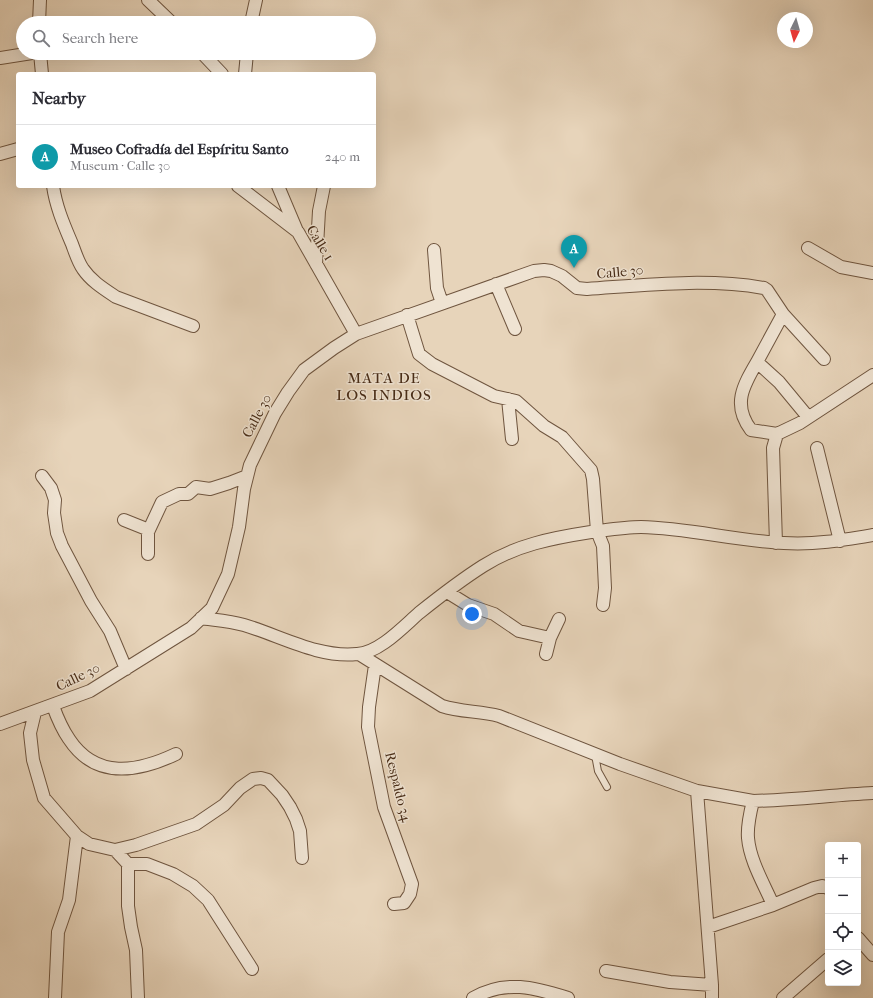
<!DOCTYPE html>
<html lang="en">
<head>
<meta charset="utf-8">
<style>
  body { margin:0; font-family:"IM FELL French Canon",serif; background:#f7f7f7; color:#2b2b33 }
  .controls { position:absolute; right:12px; bottom:12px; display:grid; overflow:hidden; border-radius:4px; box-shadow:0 4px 16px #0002 }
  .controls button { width:36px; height:36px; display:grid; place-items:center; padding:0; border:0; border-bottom:1px solid #e1e1e2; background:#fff; color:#2b2b33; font:20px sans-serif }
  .compass { position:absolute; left:777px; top:12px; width:36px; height:36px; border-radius:50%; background:#fff; box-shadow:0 4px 16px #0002; rotate:185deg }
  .you { position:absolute; left:472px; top:614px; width:14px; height:14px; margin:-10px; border:3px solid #fff; border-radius:50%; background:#1a73e8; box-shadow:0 0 0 6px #1a73e833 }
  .badge { display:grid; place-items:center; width:26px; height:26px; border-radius:50%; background:#7c3aed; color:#fff; font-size:13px; font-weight:700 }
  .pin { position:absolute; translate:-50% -33px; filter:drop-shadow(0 1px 2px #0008) }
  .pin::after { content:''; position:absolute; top:21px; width:14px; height:12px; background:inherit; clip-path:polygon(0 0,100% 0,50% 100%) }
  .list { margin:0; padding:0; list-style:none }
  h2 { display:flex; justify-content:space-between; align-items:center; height:52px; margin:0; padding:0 16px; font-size:17px }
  h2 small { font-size:13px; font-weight:400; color:#7c7c81 }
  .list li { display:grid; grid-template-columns:26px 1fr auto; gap:12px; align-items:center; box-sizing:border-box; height:64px; padding:0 16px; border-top:1px solid #e1e1e2 }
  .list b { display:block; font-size:15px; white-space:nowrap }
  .list p { margin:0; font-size:13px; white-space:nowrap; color:#7c7c81 }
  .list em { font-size:13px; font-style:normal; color:#7c7c81 }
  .icon { flex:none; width:22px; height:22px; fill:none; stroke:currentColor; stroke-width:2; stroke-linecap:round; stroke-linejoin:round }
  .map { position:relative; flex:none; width:873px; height:998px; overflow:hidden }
  .search { position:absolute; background:#fff; box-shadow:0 4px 16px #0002; left:16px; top:16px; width:360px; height:44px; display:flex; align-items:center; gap:10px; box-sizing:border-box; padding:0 14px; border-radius:22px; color:#7c7c81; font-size:15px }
  .panel { position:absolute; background:#fff; box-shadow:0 4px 16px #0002; left:16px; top:72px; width:360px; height:116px; border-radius:4px }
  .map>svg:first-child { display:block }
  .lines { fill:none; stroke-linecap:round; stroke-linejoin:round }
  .lane-casing { stroke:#6f553f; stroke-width:8 }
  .street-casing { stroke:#6f553f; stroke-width:14 }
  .lane { stroke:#efe3d2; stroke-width:6 }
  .street { stroke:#efe3d2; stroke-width:12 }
  .labels { text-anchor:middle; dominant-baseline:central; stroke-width:3; stroke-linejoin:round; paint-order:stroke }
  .street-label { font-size:14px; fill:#472b16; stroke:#efe3d2 }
  .neighbourhood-label { font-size:15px; letter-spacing:1px; fill:#472b16; stroke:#efe3d2 }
</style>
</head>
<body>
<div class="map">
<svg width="873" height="998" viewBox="0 0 873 998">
  <rect width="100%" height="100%" fill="#e7d4ba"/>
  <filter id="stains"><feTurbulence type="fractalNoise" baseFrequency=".005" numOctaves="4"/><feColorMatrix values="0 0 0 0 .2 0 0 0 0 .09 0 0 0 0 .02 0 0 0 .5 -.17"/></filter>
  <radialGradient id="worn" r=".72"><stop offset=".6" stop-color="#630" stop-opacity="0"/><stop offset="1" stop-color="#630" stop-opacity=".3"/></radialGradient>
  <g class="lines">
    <defs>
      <path id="lane" d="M595,755L598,771L607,787"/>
      <path id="street" d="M148,0L172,23
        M39,23L40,0
        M251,23L256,0
        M40,53L42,74
        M202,53L222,74
        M0,58L32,53
        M245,74L247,53
        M0,154L18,149
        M53,186C56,207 64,225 72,244C75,252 78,262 83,269C91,281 104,289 116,297L193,326
        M238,186L298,232L356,334
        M278,186L297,231
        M808,248L841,267L873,273
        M434,250L437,288L442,303
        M316,264L319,211L324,186
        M496,284L515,329
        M407,315L419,354L432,364L494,396L516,401L544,426L562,437L591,470L593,479L597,531L603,546L605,588L603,605
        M757,362L783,314L824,359
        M508,399L512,439
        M777,434L751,430C732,405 743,386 757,362L779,382L808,417
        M817,448L840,541
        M42,476L51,488L55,500L54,513L57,533L62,546L91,601L110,631L126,669
        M124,520L149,530
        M776,543L773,448L777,434L800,423L873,375
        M148,554V532L162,502L179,494H188L196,487L210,489L229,483L247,476
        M447,592L468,605L494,614L519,631L550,638L546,654
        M201,618C215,620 230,621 244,625C281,636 318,658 357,654C379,653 403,627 419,613C439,597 461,580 483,566C516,545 552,538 591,532C607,530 625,527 641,527C689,528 736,541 784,543C814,545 843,540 873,535
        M550,638L559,619
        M359,654L442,706C460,712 480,711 499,716L620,764L697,791L753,801
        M375,665L369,707L368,727L384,807L412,884L410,894L404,903L394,904
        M53,706C57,717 62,729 69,739C96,780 138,772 176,754
        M35,712L30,733L33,760L44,798L77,836L89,844L115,850L136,845L196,824L224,805L240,788L253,779L261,778L268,780L282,795L290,807L296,819L300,831L302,858
        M0,724L90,691L191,628L212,608L228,574L239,527L244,489L250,465L275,413L288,392L304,370L334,348L356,334L534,271L544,270L551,271L562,276L577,288L587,289C646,285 706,278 764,288L767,290L783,314
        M697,791L712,985V998
        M115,850L128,864V906L131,927L136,950L138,998
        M128,864H147L173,874L193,886L208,900L252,969
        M773,905C764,884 750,861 748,838C747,826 750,813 753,801C793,800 833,795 873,793
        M708,927L773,905L814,888L822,886L828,888
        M858,938L873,955
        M606,971L670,982L712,985
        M55,998L58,932L69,900L77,836
        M473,998C506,979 535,988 568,998
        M783,998L828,959"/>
    </defs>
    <use href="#lane" class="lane-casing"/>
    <use href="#street" class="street-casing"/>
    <use href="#lane" class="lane"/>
    <use href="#street" class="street"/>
  </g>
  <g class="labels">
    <g class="street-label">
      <text transform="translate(320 243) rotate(58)">Calle 1</text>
      <text transform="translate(620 272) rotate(-5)">Calle 30</text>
      <text transform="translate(257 416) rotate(-62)">Calle 30</text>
      <text transform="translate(78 677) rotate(-26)">Calle 30</text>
      <text transform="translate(398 787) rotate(76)">Respaldo 34</text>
    </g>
    <g class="neighbourhood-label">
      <text x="384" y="378">MATA DE<tspan x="384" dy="17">LOS INDIOS</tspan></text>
    </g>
  </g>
  <rect width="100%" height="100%" filter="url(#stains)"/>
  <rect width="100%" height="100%" fill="url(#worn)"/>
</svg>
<div class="controls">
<button>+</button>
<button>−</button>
<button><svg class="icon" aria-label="locate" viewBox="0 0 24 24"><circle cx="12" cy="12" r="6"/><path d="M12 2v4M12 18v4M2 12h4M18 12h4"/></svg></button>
<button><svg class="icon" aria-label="layers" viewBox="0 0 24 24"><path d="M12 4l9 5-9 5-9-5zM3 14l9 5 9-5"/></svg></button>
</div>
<svg class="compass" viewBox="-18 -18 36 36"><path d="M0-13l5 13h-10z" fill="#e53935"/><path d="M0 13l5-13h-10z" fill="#7c7c81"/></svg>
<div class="you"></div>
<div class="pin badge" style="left:574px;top:268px;background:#0f9aa8">A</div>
<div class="search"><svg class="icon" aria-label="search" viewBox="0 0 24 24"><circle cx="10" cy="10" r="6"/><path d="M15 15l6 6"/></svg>Search here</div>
<section class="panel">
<h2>Nearby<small></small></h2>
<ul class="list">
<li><span class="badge" style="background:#0f9aa8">A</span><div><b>Museo Cofradía del Espíritu Santo</b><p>Museum · Calle 30</p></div><em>240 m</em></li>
</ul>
</section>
</div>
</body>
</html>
